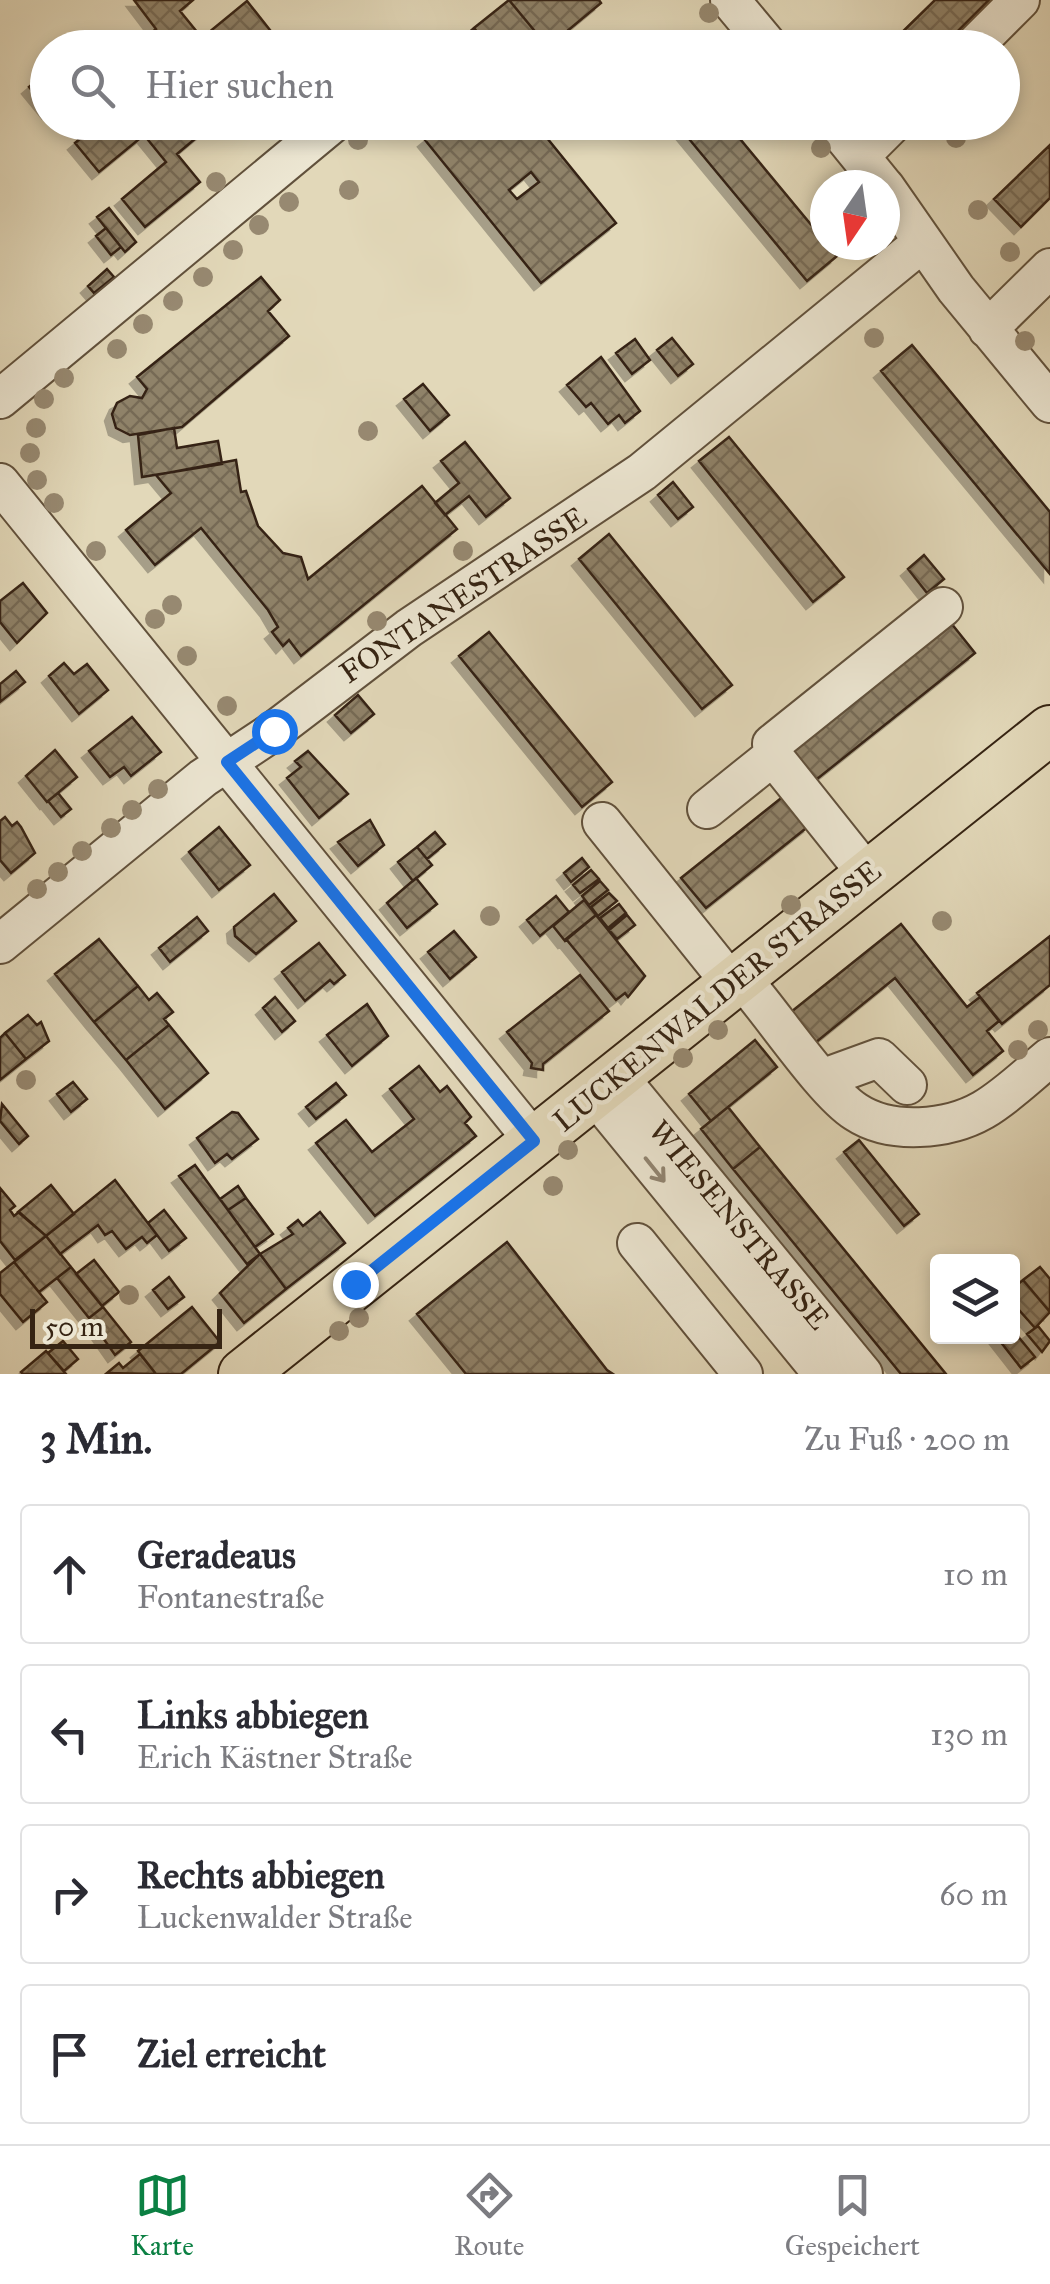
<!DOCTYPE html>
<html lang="de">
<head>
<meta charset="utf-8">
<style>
  body { margin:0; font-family:"IM FELL Great Primer",serif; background:#f2f2f3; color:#2b2b33 }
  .controls { position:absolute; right:30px; bottom:30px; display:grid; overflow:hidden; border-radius:10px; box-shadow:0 5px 15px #0003 }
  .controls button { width:90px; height:90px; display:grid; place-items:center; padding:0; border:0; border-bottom:2px solid #e1e1e2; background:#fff; color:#2b2b33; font:50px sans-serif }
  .compass { position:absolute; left:810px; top:170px; width:90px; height:90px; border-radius:50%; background:#fff; box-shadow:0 5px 15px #0003; rotate:193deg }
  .scale { position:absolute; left:30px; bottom:25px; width:192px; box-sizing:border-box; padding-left:10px; border:5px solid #362413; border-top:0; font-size:28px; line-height:35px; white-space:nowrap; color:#362413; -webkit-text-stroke:8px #ece6d2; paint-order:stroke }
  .stop { position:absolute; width:30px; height:30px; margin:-22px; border:8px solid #1a73e8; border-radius:50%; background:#fff }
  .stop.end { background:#1a73e8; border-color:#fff; box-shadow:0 2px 10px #0008 }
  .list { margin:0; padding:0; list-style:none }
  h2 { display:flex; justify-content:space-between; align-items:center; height:130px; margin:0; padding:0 40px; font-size:42px }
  h2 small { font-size:32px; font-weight:400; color:#7c7c81 }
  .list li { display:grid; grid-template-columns:65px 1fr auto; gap:30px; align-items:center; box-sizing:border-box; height:140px; margin:0 20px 20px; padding:0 20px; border:2px solid #e1e1e2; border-radius:10px }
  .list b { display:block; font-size:38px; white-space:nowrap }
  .list p { margin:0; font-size:32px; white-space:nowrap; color:#7c7c81 }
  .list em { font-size:32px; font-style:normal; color:#7c7c81 }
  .icon { flex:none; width:55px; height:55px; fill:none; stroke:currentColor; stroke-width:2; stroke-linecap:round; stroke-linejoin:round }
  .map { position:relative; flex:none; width:1050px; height:1374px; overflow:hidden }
  .search { position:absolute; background:#fff; box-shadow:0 5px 15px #0003; left:30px; right:30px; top:30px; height:110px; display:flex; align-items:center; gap:25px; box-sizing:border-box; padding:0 35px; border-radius:55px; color:#7c7c81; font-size:38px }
  .sheet { height:770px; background:#fff }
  nav { display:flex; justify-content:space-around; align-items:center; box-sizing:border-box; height:140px; border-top:2px solid #e1e1e2; background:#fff; font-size:28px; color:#7c7c81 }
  nav a { display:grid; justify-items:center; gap:5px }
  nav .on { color:#0b8043 }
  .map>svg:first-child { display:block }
  .building { fill:url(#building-cross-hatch); stroke:#362413; stroke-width:2.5; fill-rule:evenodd; filter:url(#shadow) }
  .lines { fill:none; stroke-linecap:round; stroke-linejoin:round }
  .minor-casing { stroke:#61513c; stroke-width:42 }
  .major-casing { stroke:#362413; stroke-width:52 }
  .minor { stroke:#ece6d2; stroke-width:38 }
  .major { stroke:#e2d8b9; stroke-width:48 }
  .tree { fill:#978971 }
  .oneway { stroke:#918572 }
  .route { stroke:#1a73e8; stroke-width:12 }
  .labels { text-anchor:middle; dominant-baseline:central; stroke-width:9; stroke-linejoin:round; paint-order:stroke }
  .street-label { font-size:30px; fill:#362413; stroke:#ece6d2 }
</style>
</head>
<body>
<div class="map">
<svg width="1050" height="1374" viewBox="0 0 1050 1374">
  <defs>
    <pattern id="building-cross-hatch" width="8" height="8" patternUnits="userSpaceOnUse" patternTransform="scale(2.5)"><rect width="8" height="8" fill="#8f8269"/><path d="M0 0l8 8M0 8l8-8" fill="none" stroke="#766a55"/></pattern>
    <filter id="shadow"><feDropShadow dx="-7" dy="7" stdDeviation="0" flood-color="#0004"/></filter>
  </defs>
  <rect width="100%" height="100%" fill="#e2d8b9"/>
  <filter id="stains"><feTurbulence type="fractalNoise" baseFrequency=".002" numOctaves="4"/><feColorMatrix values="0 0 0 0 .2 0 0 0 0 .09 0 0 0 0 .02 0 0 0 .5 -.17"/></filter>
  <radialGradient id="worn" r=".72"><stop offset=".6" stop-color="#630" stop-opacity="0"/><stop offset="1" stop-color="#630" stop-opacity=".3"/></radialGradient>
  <path class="building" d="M193,0L180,11L202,38L247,1L270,30L249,48H133L156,29L134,0Z
    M509,0H599L601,3L548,47Z
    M509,0L543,41L535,48H490L474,28Z
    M935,0H989L941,48H886Z
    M474,28L487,48H450Z
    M48,71V110L29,87Z
    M100,122H215L177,154L200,182L145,227L122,199L166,162L144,135L99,172L75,143Z
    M447,122H534L616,223L541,283L425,140ZM531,172L539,182L517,199L509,190Z
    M675,122H726L837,256L807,281Z
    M1050,145V198L1021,227L994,199Z
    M109,208L136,242L125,252L97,217Z
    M106,228L121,247L111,255L96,236Z
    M107,269L114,277L94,293L88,286Z
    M261,277L280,300L268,311L289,336L182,427L130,435L116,428L112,414L117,403L130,396L142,398L147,389L137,377Z
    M672,338L693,364L678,376L657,350Z
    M635,339L650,360L632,374L616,353Z
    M912,345L1050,512V574L881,371Z
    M601,357L640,411L625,423L619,415L608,424L591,403L586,407L567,385Z
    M423,384L449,415L430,431L404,399Z
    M174,428L177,448L218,441L222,464L142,477L138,435Z
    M729,437L844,577L813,602L699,461Z
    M465,442L510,498L486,517L469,496L445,515L435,503L459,483L441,461Z
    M236,460L241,492L246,491L258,526L283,553L301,557L308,579L422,486L457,529L301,656L289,640L283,646L272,632L278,627L268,610L201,528L155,565L126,530L171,493L156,475Z
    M673,482L693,507L678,519L658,495Z
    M609,534L732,685L702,709L579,559Z
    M924,555L944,579L927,593L908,569Z
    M23,583L47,613L17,643L0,622V601Z
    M951,623L975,653L812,783L788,753Z
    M489,632L612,782L582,807L459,656Z
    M64,663L74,674L87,664L108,690L79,714L49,676Z
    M16,671L25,682L0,702V684Z
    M358,695L374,714L351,733L335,715Z
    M132,717L161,752L131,776L124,767L110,777L89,751Z
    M55,750L77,777L47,802L26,776Z
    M308,751L348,794L319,818L287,778L301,767L295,761Z
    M58,793L71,809L61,817L48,801Z
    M785,795L810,825L706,908L681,878Z
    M5,817L12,826L17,822L21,827L35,853L11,873L0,860V821Z
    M370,820L384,845L358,866L338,842Z
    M219,827L250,865L219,890L189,852Z
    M435,832L445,844L427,859L417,847Z
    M417,847L432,865L413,881L398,862Z
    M582,858L589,867L571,882L564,873Z
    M591,870L599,879L580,893L573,885Z
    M416,878L437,904L407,928L387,903Z
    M600,881L608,890L589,905L582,896Z
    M609,893L617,901L598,916L591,907Z
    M274,894L296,921L256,954L235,936L234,927Z
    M556,896L569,912L540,936L527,920Z
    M584,900L596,915L565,941L553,926Z
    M619,904L626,913L608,928L600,918Z
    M596,915L645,976L628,997L625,993L616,1000L566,939Z
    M627,915L635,925L617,939L609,930Z
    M197,917L208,931L170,962L159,948Z
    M901,924L967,1007L980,997L999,1021L987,1031L1003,1051L973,1075L895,978L815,1043L791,1012Z
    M454,931L476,957L450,979L428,952Z
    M1050,936V985L1002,1024L977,993Z
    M99,939L138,986L94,1022L55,974Z
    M319,943L345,975L334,984L330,980L305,1001L282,972Z
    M580,975L609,1011L543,1064V1070L531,1068L532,1063L507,1032Z
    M138,986L149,1000L157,993L173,1012L164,1019L169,1025L126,1060L94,1022Z
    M275,997L295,1021L282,1032L263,1008Z
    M367,1004L388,1036L352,1066L327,1035Z
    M28,1015L37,1025L41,1022L49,1041L26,1059L5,1033Z
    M169,1025L208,1073L165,1109L126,1060Z
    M5,1033L26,1059L0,1080V1038Z
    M755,1040L777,1067L711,1121L689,1094Z
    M419,1066L440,1092L447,1086L471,1117L465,1123L476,1136L375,1216L316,1143L346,1120L372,1152L414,1119L390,1089Z
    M73,1082L87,1099L71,1112L57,1094Z
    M336,1083L346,1095L316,1119L306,1107Z
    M2,1104L28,1136L19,1144L0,1121Z
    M728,1107L760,1147L733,1169L701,1129Z
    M232,1112L238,1113L258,1139L232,1159L227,1154L215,1163L197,1138Z
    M859,1140L919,1214L904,1226L844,1152Z
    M760,1147L946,1374H901L733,1169Z
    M195,1165L260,1254L247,1264L179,1176Z
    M115,1180L157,1235L147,1243L142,1237L126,1249L112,1231L105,1235L98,1225L60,1254L46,1236Z
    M51,1185L74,1214L46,1236L18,1212Z
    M238,1186L246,1198L228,1210L220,1199Z
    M0,1188L15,1206L10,1210L14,1216L19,1212L46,1236L15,1260L0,1241Z
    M246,1198L273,1234L255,1247L228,1210Z
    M164,1210L186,1238L169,1251L148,1223Z
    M320,1212L345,1243L286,1289L260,1254L293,1234L288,1228L298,1220L303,1226Z
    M46,1236L71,1267L39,1292L14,1262Z
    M507,1242L607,1370L613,1374H466L448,1352L417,1314Z
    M260,1254L286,1289L244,1323L220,1293Z
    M94,1260L119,1292L102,1306L76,1274Z
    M14,1262L47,1302L23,1322L0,1294V1273Z
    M71,1267L103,1307L89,1318L57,1278Z
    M1040,1267L1050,1279V1312L1023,1280Z
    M169,1277L184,1297L168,1309L153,1290Z
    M1023,1280L1050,1312L1035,1328L1012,1302V1289Z
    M103,1307L131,1342L115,1355L89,1318Z
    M192,1307L220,1342L181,1374H156L138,1351Z
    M1038,1326L1050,1341L1042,1352L1027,1334Z
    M1012,1329L1035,1357L1021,1368L996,1336H1012Z
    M63,1341L78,1359L64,1371L48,1353Z
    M46,1351L66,1374H23L21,1372Z
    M140,1354L156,1374L107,1373L119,1363L123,1368Z"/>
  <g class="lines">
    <defs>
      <path id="minor" d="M730,0L770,48
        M972,48L1020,0
        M832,122L883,185
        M860,156L894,122
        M885,187L956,289L1050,403
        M988,329L1050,268
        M0,399L334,122
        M0,483L534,1141
        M707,809L773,756
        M602,822L732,984
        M868,875L773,756L772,744L943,607
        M0,944L203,778L274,731L409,628L642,472L923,242
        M740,977C771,1011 823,1091 856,1112C891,1135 948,1130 983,1110C1007,1096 1028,1075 1050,1057
        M617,1075L863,1374
        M824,1078L879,1058L907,1085
        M594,1094L823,1374
        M637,1243L743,1374"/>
      <path id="major" d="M243,1374L1050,730"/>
    </defs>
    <use href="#minor" class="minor-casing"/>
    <use href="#major" class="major-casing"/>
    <use href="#minor" class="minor"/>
    <use href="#major" class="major"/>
  </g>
  <g class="tree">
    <circle cx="709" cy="13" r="10"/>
    <circle cx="956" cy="138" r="10"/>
    <circle cx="358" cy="140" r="10"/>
    <circle cx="821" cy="148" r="10"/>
    <circle cx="216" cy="182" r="10"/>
    <circle cx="349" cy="190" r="10"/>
    <circle cx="289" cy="202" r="10"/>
    <circle cx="978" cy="210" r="10"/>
    <circle cx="259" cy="225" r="10"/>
    <circle cx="233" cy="250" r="10"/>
    <circle cx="1010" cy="252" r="10"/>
    <circle cx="203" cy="277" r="10"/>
    <circle cx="173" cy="301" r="10"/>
    <circle cx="143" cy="324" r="10"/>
    <circle cx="874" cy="338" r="10"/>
    <circle cx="1025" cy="341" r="10"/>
    <circle cx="117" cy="349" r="10"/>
    <circle cx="64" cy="378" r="10"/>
    <circle cx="44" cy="399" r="10"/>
    <circle cx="36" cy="428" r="10"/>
    <circle cx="368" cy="431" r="10"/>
    <circle cx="30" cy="453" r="10"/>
    <circle cx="37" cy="480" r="10"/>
    <circle cx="54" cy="503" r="10"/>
    <circle cx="96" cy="551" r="10"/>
    <circle cx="463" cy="551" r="10"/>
    <circle cx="172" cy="605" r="10"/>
    <circle cx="155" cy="619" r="10"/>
    <circle cx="377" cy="621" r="10"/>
    <circle cx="187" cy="656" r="10"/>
    <circle cx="227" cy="706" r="10"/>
    <circle cx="158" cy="789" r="10"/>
    <circle cx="132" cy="810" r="10"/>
    <circle cx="111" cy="828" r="10"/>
    <circle cx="82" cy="851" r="10"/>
    <circle cx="58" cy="872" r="10"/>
    <circle cx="37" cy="889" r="10"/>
    <circle cx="791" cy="905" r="10"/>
    <circle cx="490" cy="916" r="10"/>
    <circle cx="942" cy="921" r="10"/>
    <circle cx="718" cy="1030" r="10"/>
    <circle cx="1038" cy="1030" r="10"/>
    <circle cx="1018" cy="1050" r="10"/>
    <circle cx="683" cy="1058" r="10"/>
    <circle cx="26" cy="1080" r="10"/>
    <circle cx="568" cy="1150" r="10"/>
    <circle cx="553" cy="1186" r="10"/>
    <circle cx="129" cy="1295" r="10"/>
    <circle cx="359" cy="1318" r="10"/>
    <circle cx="339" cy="1331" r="10"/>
  </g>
  <defs><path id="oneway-shaft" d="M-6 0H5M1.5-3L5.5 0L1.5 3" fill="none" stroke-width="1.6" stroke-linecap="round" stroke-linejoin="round" transform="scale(2.5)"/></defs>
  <use class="oneway" href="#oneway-shaft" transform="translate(655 1170) rotate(51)"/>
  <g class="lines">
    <path class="route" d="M274,731L227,762L534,1141L355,1284"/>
  </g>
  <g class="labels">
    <g class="street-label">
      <text transform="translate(463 595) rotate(-34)">FONTANESTRASSE</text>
      <text transform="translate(717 996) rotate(-39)">LUCKENWALDER STRASSE</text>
      <text transform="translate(739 1225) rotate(50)">WIESENSTRASSE</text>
    </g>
  </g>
  <rect width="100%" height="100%" filter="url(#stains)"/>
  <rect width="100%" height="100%" fill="url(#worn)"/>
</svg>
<div class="controls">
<button><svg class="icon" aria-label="layers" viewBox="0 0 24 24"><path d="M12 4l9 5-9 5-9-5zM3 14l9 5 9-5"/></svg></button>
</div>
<svg class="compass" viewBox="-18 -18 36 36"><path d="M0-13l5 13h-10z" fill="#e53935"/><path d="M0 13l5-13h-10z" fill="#7c7c81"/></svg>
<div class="scale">50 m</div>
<div class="stop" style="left:274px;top:731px"></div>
<div class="stop end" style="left:355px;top:1284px"></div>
<div class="search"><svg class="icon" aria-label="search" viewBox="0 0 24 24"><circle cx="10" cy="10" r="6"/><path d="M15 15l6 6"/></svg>Hier suchen</div>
</div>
<section class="sheet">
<h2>3 Min.<small>Zu Fuß · 200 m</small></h2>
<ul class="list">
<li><svg class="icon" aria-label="ahead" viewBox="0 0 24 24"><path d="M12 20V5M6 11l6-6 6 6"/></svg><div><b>Geradeaus</b><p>Fontanestraße</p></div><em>10 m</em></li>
<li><svg class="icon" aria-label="left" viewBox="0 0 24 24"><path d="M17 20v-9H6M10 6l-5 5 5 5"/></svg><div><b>Links abbiegen</b><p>Erich Kästner Straße</p></div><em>130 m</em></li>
<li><svg class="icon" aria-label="right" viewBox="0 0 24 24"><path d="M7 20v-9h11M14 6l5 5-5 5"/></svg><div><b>Rechts abbiegen</b><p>Luckenwalder Straße</p></div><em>60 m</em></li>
<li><svg class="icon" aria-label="arrive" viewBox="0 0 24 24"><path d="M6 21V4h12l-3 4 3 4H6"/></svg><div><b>Ziel erreicht</b></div></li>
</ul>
</section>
<nav>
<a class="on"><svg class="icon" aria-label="map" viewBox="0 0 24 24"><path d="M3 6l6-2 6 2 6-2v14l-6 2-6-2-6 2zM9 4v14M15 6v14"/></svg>Karte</a>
<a><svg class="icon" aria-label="directions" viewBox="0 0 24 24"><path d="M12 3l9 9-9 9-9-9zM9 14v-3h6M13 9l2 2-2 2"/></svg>Route</a>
<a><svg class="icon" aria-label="saved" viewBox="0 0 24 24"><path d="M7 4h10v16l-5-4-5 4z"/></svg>Gespeichert</a>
</nav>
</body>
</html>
